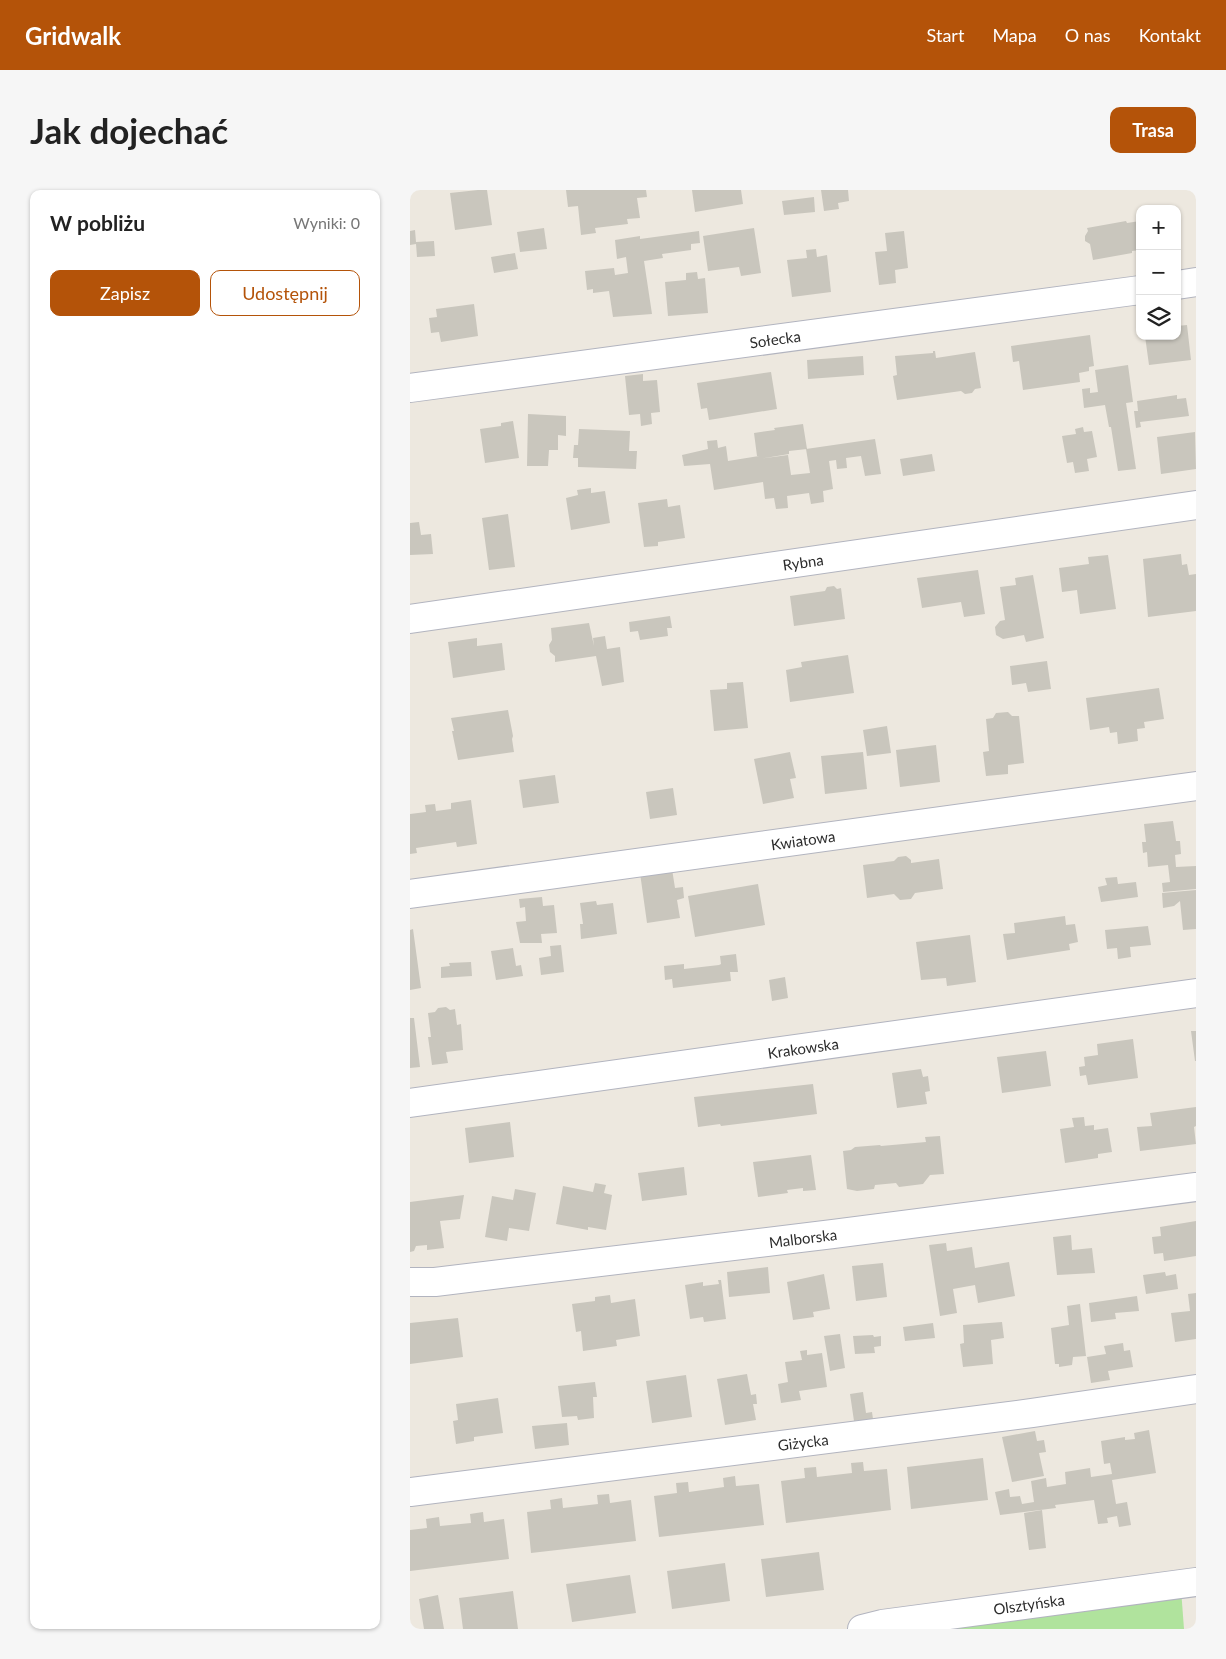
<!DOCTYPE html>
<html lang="pl">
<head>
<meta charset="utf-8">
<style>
  body { margin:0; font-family:Lato,sans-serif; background:#f6f6f6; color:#222 }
  .controls { position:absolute; right:15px; top:15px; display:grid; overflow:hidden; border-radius:10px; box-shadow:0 1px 4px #0004 }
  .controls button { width:45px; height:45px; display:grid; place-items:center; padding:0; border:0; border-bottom:1px solid #e0e0e0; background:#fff; color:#222; font:25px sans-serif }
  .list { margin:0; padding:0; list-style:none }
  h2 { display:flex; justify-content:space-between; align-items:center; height:65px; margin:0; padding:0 20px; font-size:21px }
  h2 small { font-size:16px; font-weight:400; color:#767676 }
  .actions { display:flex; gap:10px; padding:15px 20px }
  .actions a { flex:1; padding:11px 0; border:1px solid #b45309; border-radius:10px; text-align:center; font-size:18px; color:#b45309 }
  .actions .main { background:#b45309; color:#fff }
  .icon { flex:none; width:28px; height:28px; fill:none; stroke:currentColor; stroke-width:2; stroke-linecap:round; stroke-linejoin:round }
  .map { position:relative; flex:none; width:786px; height:1439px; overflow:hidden; border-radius:10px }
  header { display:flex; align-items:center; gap:30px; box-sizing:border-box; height:70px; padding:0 25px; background:#b45309; color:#fff }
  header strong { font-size:24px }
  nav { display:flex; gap:28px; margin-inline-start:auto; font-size:18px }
  .intro { display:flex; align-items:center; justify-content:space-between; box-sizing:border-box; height:120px; padding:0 30px }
  h1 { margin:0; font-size:35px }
  .button { padding:12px 22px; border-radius:10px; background:#b45309; color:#fff; font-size:18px; font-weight:700 }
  main { display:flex; gap:30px; padding:0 30px }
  aside { flex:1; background:#fff; border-radius:10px; box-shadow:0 1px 4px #0004 }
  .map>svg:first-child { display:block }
  .green { fill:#b0e39d }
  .building { fill:#c9c6bd }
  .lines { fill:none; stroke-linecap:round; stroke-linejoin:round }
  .minor-casing { stroke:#b2b4bf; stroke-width:30 }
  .minor { stroke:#fff; stroke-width:28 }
  .labels { text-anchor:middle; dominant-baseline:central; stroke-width:4; stroke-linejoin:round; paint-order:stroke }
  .street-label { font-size:15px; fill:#2c2c2c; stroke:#fff }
</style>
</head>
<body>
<header>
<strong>Gridwalk</strong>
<nav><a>Start</a><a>Mapa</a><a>O nas</a><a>Kontakt</a></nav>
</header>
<div class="intro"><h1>Jak dojechać</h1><a class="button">Trasa</a></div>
<main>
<aside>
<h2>W pobliżu<small>Wyniki: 0</small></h2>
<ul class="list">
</ul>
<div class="actions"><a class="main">Zapisz</a><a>Udostępnij</a></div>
</aside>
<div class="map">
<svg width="786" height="1439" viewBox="0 0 786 1439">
  <rect width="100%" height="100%" fill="#ede8df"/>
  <path class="green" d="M771,1399L774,1439H544V1437Z"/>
  <path class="building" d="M68,0H77L82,35L45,40L40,3Z
    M156,0H236L237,7L227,8L230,28L217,29L218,34L185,38L186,43L171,45L168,16L158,17Z
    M282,0H331L333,14L285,22Z
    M411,0H438L439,11L428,13L429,19L414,21Z
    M404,7L405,22L374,25L372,11Z
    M716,31L717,33L730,31V60L722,61V63L683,70L680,54L675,51V46L678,41L677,38Z
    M134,38L137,59L110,62L107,42Z
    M344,38L351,83L331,86L329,77L298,81L293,46Z
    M5,40L6,52L24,51L25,66L7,67L6,54L0,55V41Z
    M289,41L290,53L281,54V60L252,64L253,68L234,71L242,124L203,127L199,101L183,103V99L177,100L175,81L204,78L205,85L218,83L216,67L207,69L205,50L230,46V49Z
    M494,41L498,78L485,80L486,93L469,95L465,62L477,61L475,43Z
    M406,59L407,67L417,65L421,102L382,107L377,70L397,68L396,60Z
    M105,63L108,79L84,83L81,67Z
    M287,82L288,89L295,88L298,123L258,126L255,92L276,90V83Z
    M64,114L68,146L31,152L29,142L21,143L19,128L27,127L26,119Z
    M777,135L781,170L739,175L735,146H767V136Z
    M680,145L684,176L679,177V181L669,183L670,192L613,200L609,171L603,172L601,156Z
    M523,161H525L526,168L565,162L571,198L565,199L562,203L555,204L551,201L487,210L483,186L487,185L485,166L523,163Z
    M453,166L454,185L398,189L397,170Z
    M718,175L723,212L716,213L726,279L708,281L701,237H699L695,215L674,218L672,199L680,198V203L688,202L685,180Z
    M361,182L367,219L299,230L297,218L291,219L287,193Z
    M233,184V191L247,190L250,222L241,223L242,234L231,236L230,224L219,225L215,186Z
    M767,205V209L776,208L779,226L730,232L731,237L726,238L724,221H728L727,211Z
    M118,224L156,226V246L148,245V260H139L138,276H117Z
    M103,231L109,268L75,273L70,239L91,236V233Z
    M393,234L397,259L379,261V264L349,269L378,265L381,285L400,283L396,259L465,249L471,284L455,286L451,266L436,268L437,278L427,279L426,270L419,271L423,299L413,301L414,312L401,314L399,303L377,306L378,318L366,319L364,308L355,309L353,292L304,300L300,274L274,276L272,265L298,259L297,251L307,250L308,258L316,256L318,271L349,266H347L344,243L365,240L364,238Z
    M673,237L674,242L682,241L687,267L677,269L679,281L665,283L663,272L657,273L652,246L666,244L665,239Z
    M169,239L220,241L219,261H227L226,279L168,277V268H163L164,255H168Z
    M785,242L786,279L751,284L747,247Z
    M522,264L525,281L493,286L490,269Z
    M181,298V303L195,301L200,333L161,340L156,308L168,305L167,300Z
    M257,309L258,317L270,315L275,348L248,352V356L234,357L228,313Z
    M98,324L105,377L79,380L72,328Z
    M9,332L11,345L21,344L23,364L0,365V333Z
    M771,364L772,375L777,374L779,385L786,384V421L738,427L733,369Z
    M698,365L706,419L670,424L667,400L652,402L649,378L679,374L678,367Z
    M568,380L575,424L554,427L551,412L512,418L507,388Z
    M623,385L634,448L616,452L614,445L593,449L586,445L585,437L590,431L595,430L590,397L606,395L605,388Z
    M424,396L427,399L431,398L435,429L384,436L380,406L415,401L417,397Z
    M260,426L262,438H257L258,446L230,450L228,441L220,442L219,432Z
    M179,433L184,456L183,448L195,446L197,459L210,457L214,492L192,496L186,466L145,472V466L140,462L139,455L142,450L141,438Z
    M67,448V456L92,453L95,480L43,488L38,452Z
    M438,465L444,503L380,512L376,480L392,477L391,472Z
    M637,471L641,499L618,502L616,493L602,495L600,476Z
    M333,492L338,538L304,541L300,500L317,499V493Z
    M749,498L754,529L734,532L735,538L727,539L728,551L708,554L707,542L700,543L699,537L680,540L676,508Z
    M98,520L103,546L102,549L104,562L48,570L42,541H44L41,528Z
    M598,522L602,526H609L614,573L598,575V584L576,586L573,562L579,561L576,529L583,528L586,523Z
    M477,536L481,563L457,566L453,540Z
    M526,555L530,592L490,597L486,560Z
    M380,562L386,588L380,589L384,608L353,614L344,569Z
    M453,562L457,599L415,604L411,566Z
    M145,585L149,613L113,618L109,590Z
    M263,598L267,625L240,629L236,602Z
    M61,610L67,654L47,657L46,652L6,658L7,663L0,664V624L16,622L15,615L25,614L26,621L41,619V613Z
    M763,631L766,651H770L771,664L765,665L766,677L786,676V699L753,702L752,693L760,692L758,675L738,677L737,662L733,663L732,652H736L734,634Z
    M496,666L501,670V673L529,669L533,699L505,703L501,709L490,710L484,704L457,708L453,675L484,671L488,667Z
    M262,679L265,698L273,697L274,708L267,710L270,728L237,733L230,683Z
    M707,687L708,694L726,692L728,707L691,712L688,697L697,695L695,688Z
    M348,694L355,735L285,747L278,706Z
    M786,700V739L773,740L770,711L764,716L753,718L752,703Z
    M132,707L133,716L144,715L147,743L131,744L132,753H110L106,732L116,731L115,717L110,718L109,709Z
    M186,711L187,715L203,713L207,744L171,749L170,734H173L170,713Z
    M655,726L656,735L665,734L668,752L659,754L660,760L597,770L593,744L605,743L604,733Z
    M738,736L741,755L720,757L721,767L708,769L707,758L697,759L695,740Z
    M3,739L11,798L0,800V740Z
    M560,745L566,792L537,796L536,788L511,790L506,752Z
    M151,755L154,782L131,785L129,768L141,766L140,756Z
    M103,758L106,776L111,775L113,786L86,790L81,761Z
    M326,764L328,782H320L321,791L263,798L262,789L255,790L254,776L274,774V779L309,775L311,774L310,766Z
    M61,772L62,786L31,788V777L40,776L39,773Z
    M375,787L378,808L362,811L359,790Z
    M36,817L40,820L45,819L47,835L51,834L53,860L36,862L38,873L22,875L18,847H21L18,823L25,822L28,818Z
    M0,828H4L10,877L0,878Z
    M781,841H786V871H785Z
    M723,849L728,888L678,895L676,885L670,886L669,877L675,876L674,867L688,865L687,854Z
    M636,861L641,896L592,903L587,867Z
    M511,879L513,887L518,886L520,901L515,902L517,914L487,918L482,883Z
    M403,894L407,924L311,936L310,934L288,937L284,907Z
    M786,917V936L784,937L786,954L730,961L727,937L742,936L740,923Z
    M674,927L675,936L684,935V940L698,938L702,962L688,964V968L655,973L650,939L664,937L662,928Z
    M100,932L104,967L59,973L55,938Z
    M530,946L534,984L520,985L513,994L489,997L486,993L465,995L464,999L447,1001L437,999L433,961L441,960L445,957L470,955L471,956L516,952L515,947Z
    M401,965L406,1000L393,1001V998L377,1000L378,1003L348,1007L343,972Z
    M274,977L277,1005L232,1011L228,983Z
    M185,993L196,995L194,1003L202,1005L196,1040L178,1037V1040L146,1034L153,996L183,1002Z
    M105,999L126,1003L119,1041L99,1038L97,1051L75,1047L82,1006L103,1010Z
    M54,1005L50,1029L30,1031L34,1058L17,1060V1055L6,1056L4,1061L0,1062V1012Z
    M786,1031V1066L754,1071L753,1063L744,1064L742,1047L751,1046L750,1037Z
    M661,1045L662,1060L682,1058L685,1083L647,1085L643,1047Z
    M536,1053L537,1061L562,1057L565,1078L599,1072L605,1106L568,1113L565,1095L543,1099L547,1123L530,1126L519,1055Z
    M473,1073L477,1107L446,1111L442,1076Z
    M358,1077L360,1103L319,1107L317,1082Z
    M755,1082L756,1086L766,1084L768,1099L736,1104L733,1085Z
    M414,1084L420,1119L403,1122L404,1127L383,1130L377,1092Z
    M308,1090H311L316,1129L294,1132L293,1127L280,1129L275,1095L293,1092V1096L309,1094Z
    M786,1103V1149L765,1152L761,1123L780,1121L778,1104Z
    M200,1105L201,1113L225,1109L230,1146L206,1150L207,1156L173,1161L171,1141L166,1142L162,1114L185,1111V1107Z
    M727,1106L729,1121L705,1123L706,1129L681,1132L679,1113Z
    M670,1114L676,1166L663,1167L662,1175L649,1177V1174H645L641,1138L659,1135L657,1116Z
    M48,1128L53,1167L0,1174V1133Z
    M592,1132L594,1148L581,1150L583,1174L553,1177L550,1154L554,1153L553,1135Z
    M523,1133L525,1148L495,1151L493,1137Z
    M430,1144L435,1178L420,1181L414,1146Z
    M463,1145L464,1147L471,1146V1156L464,1157L465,1163L445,1164L443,1146Z
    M713,1153L714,1161L720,1160L723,1177L698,1181L700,1190L681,1193L677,1167L696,1164L694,1156Z
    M397,1160V1165L412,1163L417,1197L389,1201L391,1210L371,1213L368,1194L378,1192L375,1172L392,1170L390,1161Z
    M337,1184L341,1205L346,1204L347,1214H343L346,1230L315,1235L307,1189Z
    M276,1185L282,1227L242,1233L236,1191Z
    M185,1192L187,1207H183L184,1228L168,1230L167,1226L152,1227L148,1196Z
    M453,1202L456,1223L462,1222L463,1229L444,1231L440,1204Z
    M88,1208L93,1243L64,1247V1251L46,1254L43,1231L48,1230L46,1214Z
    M157,1233L159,1255L125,1259L122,1236Z
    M739,1240L746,1283L702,1290L706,1314L717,1312L721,1335L709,1337L707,1326L697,1328L698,1333L688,1334L684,1310L645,1315L646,1318L590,1325L585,1302L599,1299L600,1307L610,1306L612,1314L624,1312L621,1291L636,1288L637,1297L656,1294L655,1282L680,1278L681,1287L702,1284L700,1273L694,1274L691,1251L715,1247V1250L725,1249L724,1243Z
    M625,1241L627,1251L634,1250L636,1262L629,1263L634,1286L602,1292L592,1247Z
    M573,1268L578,1310L501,1319L497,1277Z
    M453,1272L454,1281L477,1279L481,1320L376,1333L371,1291L395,1288L394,1278L406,1277L407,1287L442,1283L441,1273Z
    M325,1286L326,1296L349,1294L354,1335L249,1347L244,1306L267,1303L266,1293L278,1292L279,1302L314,1297L313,1288Z
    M199,1304L200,1313L221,1310L226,1351L121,1363L117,1322L141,1319L140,1310L152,1308L153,1318L188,1314L187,1305Z
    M632,1320L636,1358L619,1360L614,1323Z
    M73,1322L74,1332L94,1329L99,1369L0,1381V1340L17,1338L16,1329L29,1327L30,1336L61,1333L60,1324Z
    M409,1362L414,1400L356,1407L351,1369Z
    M315,1373L320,1411L262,1419L257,1381Z
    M220,1385L226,1423L162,1432L156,1394Z
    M103,1401L108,1439H53L49,1408Z
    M28,1405L34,1439H14L9,1409Z"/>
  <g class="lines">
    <defs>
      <path id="minor" d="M767,95L786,92
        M0,198L730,100
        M0,429L786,315
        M0,704L786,596
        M0,913L786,803
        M0,1092H25L423,1044L786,997
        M0,1302L622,1223L786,1199
        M452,1439L472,1434L786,1392"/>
    </defs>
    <use href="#minor" class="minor-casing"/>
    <use href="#minor" class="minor"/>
  </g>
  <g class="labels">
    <g class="street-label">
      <text transform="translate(365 149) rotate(-8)">Sołecka</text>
      <text transform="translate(393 372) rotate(-8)">Rybna</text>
      <text transform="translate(393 650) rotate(-8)">Kwiatowa</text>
      <text transform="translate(393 858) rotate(-8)">Krakowska</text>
      <text transform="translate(393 1048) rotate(-7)">Malborska</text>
      <text transform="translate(393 1252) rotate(-7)">Giżycka</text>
      <text transform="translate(619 1414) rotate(-8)">Olsztyńska</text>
    </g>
  </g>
</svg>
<div class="controls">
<button>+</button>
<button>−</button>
<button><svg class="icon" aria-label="layers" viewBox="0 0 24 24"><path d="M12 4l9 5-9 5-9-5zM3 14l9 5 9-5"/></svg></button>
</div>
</div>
</main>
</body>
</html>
